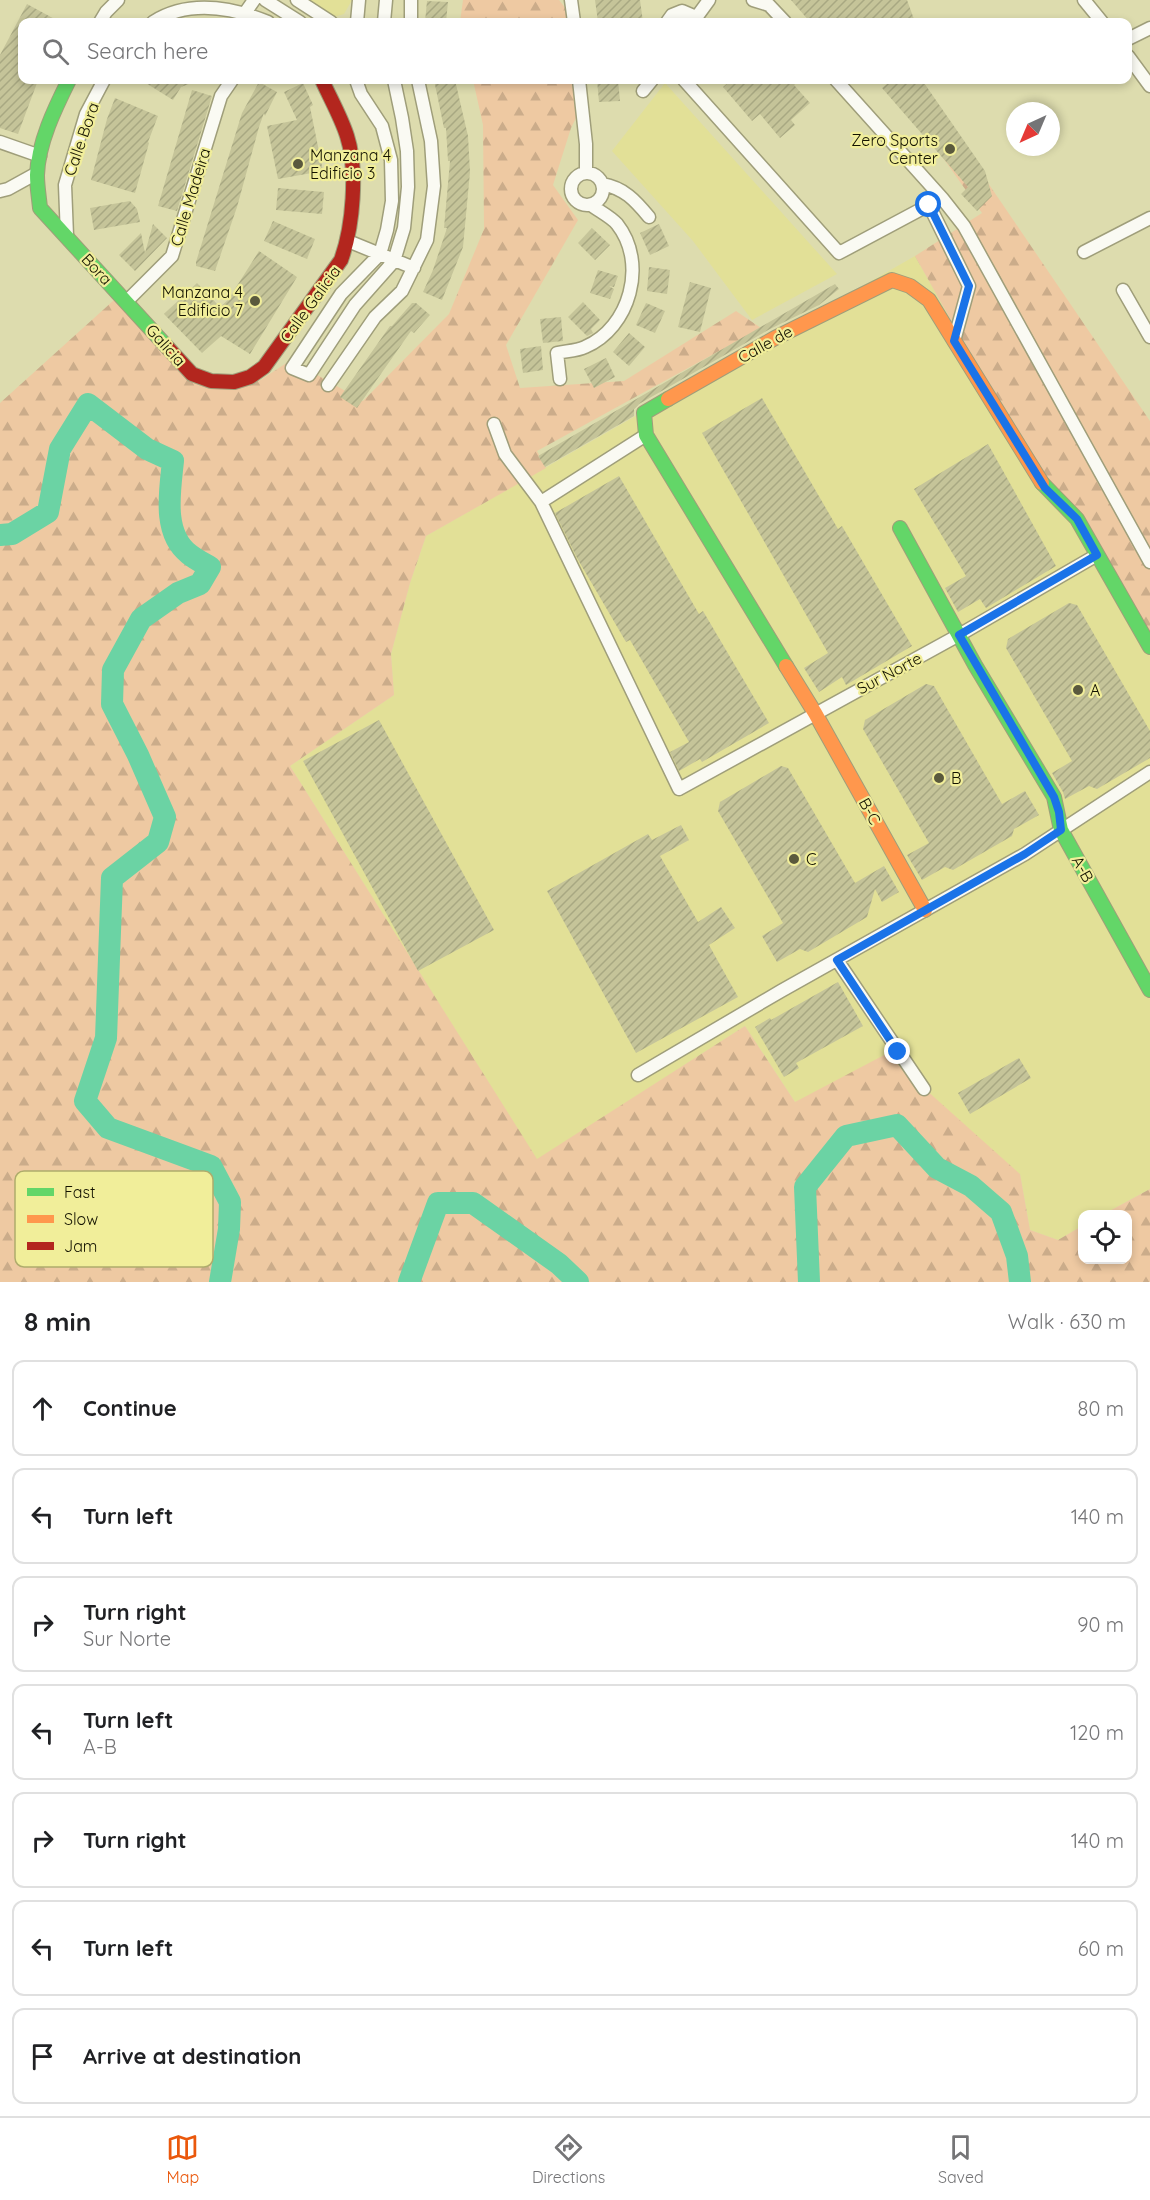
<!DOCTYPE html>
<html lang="en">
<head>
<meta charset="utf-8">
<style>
  body { margin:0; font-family:Quicksand,sans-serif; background:#f6f6f6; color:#202124 }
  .controls { position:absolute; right:18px; bottom:18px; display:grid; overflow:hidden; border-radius:12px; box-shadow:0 3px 9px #0003 }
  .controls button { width:54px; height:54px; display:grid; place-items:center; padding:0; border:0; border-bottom:2px solid #e0e0e0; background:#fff; color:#202124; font:30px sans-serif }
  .compass { position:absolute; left:1006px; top:102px; width:54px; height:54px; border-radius:50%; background:#fff; box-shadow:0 3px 9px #0003; rotate:224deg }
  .stop { position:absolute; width:18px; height:18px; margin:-14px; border:4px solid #1a73e8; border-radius:50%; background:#fff }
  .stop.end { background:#1a73e8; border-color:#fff; box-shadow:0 2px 6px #0008 }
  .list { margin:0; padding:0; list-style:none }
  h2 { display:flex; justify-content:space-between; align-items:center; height:78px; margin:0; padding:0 24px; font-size:26px }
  h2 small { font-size:20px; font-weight:400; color:#757577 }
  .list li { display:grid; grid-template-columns:39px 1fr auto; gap:18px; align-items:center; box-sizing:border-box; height:96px; margin:0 12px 12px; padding:0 12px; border:2px solid #e0e0e0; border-radius:12px }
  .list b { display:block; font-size:22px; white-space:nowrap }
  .list p { margin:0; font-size:20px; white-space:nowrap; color:#757577 }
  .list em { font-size:20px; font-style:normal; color:#757577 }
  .icon { flex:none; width:33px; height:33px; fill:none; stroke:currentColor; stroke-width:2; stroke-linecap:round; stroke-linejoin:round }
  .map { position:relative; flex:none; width:1150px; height:1282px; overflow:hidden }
  .search { position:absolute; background:#fff; box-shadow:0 3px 9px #0003; left:18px; right:18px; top:18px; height:66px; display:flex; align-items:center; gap:15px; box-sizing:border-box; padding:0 21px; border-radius:12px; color:#757577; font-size:22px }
  .sheet { height:834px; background:#fff }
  nav { display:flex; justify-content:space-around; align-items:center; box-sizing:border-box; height:84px; border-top:2px solid #e0e0e0; background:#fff; font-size:16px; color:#757577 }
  nav a { display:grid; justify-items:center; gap:3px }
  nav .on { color:#ea580c }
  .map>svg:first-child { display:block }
  .built { fill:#e2e097 }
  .forest { fill:url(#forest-firs) }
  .pitch { fill:#eec9a2 }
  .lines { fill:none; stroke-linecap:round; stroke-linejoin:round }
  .river { stroke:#6bd3a4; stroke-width:22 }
  .building { fill:url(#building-hatch) }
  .street-casing { stroke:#9f9e7a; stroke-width:15 }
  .fast-casing { stroke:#9f9e7a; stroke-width:16 }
  .slow-casing { stroke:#9f9e7a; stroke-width:16 }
  .jam-casing { stroke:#9f9e7a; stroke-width:16 }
  .street { stroke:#fafaf3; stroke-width:12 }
  .fast { stroke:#63d668; stroke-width:14 }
  .slow { stroke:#ff974d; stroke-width:14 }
  .jam { stroke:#b3261e; stroke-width:14 }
  .route { stroke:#1a73e8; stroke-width:8 }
  .poi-dot { fill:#5a593d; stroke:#f1ee9a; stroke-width:2 }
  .labels { text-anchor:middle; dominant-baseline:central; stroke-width:4.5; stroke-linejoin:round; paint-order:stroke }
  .street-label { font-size:16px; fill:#141300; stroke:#f1ee9a }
  .poi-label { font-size:16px; fill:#141300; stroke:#f1ee9a; text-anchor:start }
  .key { fill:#f1ee9a; stroke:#afac6c; stroke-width:1.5 }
  .key-label { font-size:16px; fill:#141300 }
</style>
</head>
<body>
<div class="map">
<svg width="1150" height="1282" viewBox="0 0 1150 1282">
  <defs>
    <pattern id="forest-firs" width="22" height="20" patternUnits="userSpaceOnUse" patternTransform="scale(1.5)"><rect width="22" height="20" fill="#eec9a2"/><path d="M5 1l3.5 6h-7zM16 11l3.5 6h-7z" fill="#cbac8a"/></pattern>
    <pattern id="building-hatch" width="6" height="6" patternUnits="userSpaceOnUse" patternTransform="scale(1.5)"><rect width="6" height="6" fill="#c5c499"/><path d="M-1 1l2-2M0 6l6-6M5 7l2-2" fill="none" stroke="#a8a882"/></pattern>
  </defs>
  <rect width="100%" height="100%" fill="#dddcae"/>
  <path class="built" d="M308,0H352L344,14L334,17Z
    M665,83L837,274L752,320L693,241L612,151Z
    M915,256L1044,486L1150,632V1189L1104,1214H1082V1226L1058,1240L1030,1230L1020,1174L795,1102L745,1026L537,1160L290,766L394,695L391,654L410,583L426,536Z"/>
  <path class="forest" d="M463,0H559L571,15V22H460Z
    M473,80H576L578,114L571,128L553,185L578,220L506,345L520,388L624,381L736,311L761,328L537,451L546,468L426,536L410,583L391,654L394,695L290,766L537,1159L745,1026L795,1102L886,1054L1020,1174L1030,1230L1058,1240L1082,1226V1260H1128V1214H1104L1150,1189V1282H0V403L124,291L206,378L259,381L291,360L363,401L449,314L484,229L483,125Z
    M888,80H918L1150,421V632L1044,486L915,256L982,213Z"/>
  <path class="pitch" d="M504,80H538L539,84L509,94Z"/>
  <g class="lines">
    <path class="river" d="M0,535L12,534L48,512L60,449L88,404L147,449L173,461C170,491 162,533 189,554C195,559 203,563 210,567L200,584L178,593L141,619L113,670L112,704L138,755L165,817L158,842L112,878L106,1038L85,1101L108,1128L211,1166L230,1202L229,1229L220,1282
      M409,1282L438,1203H473L559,1264L578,1282
      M809,1282L805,1187L846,1136L897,1125L937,1168L971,1186L1001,1212L1017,1256L1020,1282"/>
  </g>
  <path class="building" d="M595,0H640L643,22H598Z
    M791,0H907L915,22H810Z
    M427,1L448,2L446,22H425Z
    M27,4L60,22H22V80L37,83L18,134L0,128V55Z
    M141,80H199L181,87L173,100Z
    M434,80H455L468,136L470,172L463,247L442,300L423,292L433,270L447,228H444L450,161H448L446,128H444Z
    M597,80H618L620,101L599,102Z
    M731,80H800L794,85L810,103L791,120L795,125L780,138L760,114L752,121L723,87Z
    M892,80H922L985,171L992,196L977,211L961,194L968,187L882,88Z
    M259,82L277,92L265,116L264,113L259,127L237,207L215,271L196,266V262L242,113Z
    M303,83L313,105L310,107L323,171L278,179L267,126L297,120L284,92Z
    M192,90L212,96L177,211L158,206Z
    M115,98L158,116L148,142L149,143L135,193L91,180L107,119Z
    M278,188L324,192L322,214L276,210Z
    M130,201L137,209L140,222L94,230L90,208Z
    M273,221L315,239L307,259L264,241Z
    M153,224L167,238L135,271L119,255L141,233L145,253Z
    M659,224L669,246L650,255L640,233Z
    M592,228L610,245L595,260L578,243Z
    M259,251L297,277L250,354L221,336L202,353L164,314L197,283L220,307L228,300Z
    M649,267L670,270L667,294L647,291Z
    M598,270L618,276L614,287L609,286L614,289L610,299L590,293Z
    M690,282L711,288L700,332L678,327Z
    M835,284L839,289L819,305L770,329L639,404L634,409V416L545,467L538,456Z
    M583,302L600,320L591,329L593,333L587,336L568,317Z
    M412,303H416L430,315L414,333L411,331L357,408L340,397L390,326H392Z
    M646,303L665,311L655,333L636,325Z
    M561,317L563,341L543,343L540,319Z
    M629,333L645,347L629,366L613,352Z
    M541,346L543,370L523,373L520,349Z
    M606,358L615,377L594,388L584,369Z
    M762,398L838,529L842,526L912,646L846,685L842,677L819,692L804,668L828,653L702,433Z
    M988,444L1056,566L986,608L980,599L958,612L945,588L966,576L914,489Z
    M619,476L699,614L703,611L769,723L702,762L700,759L679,771L670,752L689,742L630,640L626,642L577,558L555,513Z
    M1069,603L1077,605L1150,731V758L1097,789L1089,786L1065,799L1063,792L1052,773L1072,761L1006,648L1008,639Z
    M926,684L934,686L1002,804L1025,791L1039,815L1014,829L1012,836L953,870L945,867L922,880L907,855L929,843L863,729L865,720Z
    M379,720L494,930L418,971L303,761Z
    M781,766L788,768L855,883L884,866L899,892L882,902L875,889L867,917L808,952L800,949L777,962L762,936L783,923L718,811L720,802Z
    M681,825L689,840L660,856L698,922L721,907L735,928L709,945L738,997L636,1053L547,891L648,834L652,840Z
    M838,982L863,1026L796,1063L799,1068L784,1077L755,1027L770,1018L771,1020Z
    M1019,1058L1031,1078L970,1114L958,1093Z"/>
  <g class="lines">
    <defs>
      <path id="street" d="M265,0L300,22
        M297,0L331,22
        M411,0V22
        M571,0L574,22
        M753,0L769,5
        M1084,0L1102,22
        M769,5L785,22
        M245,13L254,0
        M100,22L106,12L118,0
        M153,22C188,0 231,7 268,22
        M357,22L359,0
        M384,22L386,0
        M667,22L672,15L682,11L696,17
        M693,22L709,0
        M1128,39L1150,28
        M1128,56L1150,86
        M356,80L361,94L382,126L391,160L392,201L387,230L380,254L341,294L292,368L309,375L355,305L394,261L404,228L408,187L407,151L402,118L394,80
        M579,80L586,144V173
        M684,80L839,253L942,198
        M836,80L942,198L964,226L1150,562
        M643,91L652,80
        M0,142L40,156
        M571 189a16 16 0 1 1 32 0a16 16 0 1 1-32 0Z
        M602,184C624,188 635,200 649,217
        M0,191L8,189L37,173
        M929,205L969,286L954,341
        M67,236L65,185L86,114L104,80
        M348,241L414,268
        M1084,252L1150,218
        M1123,290L1150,337
        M127,301L172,256L221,96L232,80
        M560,379L557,353C566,351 577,351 585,347C630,328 648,263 617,224C611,217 599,211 591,205
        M328,385L375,317L402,291L427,240L434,186L431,141L418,80
        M494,424L505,454L541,502L646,435
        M541,502L679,789L959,635L1097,555
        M837,960L924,1089
        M638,1075L781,991L1025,854L1150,772"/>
      <path id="fast" d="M69,80C55,108 38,143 37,175C37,186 39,197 40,208L168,348
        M668,399L644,413L646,435L786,666
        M1042,483L1077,519L1150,647
        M900,528L975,665L1054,797L1061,830L1150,990"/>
      <path id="slow" d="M668,399L775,338L892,280L910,286L929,300L1042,483
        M786,666L815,713L925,910"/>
      <path id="jam" d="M168,348L192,374L211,381L234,382L250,377L264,367L341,260C353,227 358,170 347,136C341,117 330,98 322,80"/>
    </defs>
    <use href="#street" class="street-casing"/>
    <use href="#fast" class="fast-casing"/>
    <use href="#slow" class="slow-casing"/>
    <use href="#jam" class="jam-casing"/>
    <use href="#street" class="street"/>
    <use href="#fast" class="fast"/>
    <use href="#slow" class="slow"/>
    <use href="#jam" class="jam"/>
  </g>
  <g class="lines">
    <path class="route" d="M898,1052L837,960L1025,854L1061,830L1059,812L1054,797L959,635L1097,555L1077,519L1045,488L954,341L969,286L929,205"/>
  </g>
  <g class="poi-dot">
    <circle cx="950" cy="149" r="6"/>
    <circle cx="298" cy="164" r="6"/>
    <circle cx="255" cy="301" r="6"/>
    <circle cx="1078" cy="690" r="6"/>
    <circle cx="939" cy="778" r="6"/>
    <circle cx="794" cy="859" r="6"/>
  </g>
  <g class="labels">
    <g class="street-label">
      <text transform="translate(81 139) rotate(-71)">Calle Bora</text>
      <text transform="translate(190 197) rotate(-73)">Calle Madeira</text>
      <text transform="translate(97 269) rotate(47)">Bora</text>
      <text transform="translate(310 304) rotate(-54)">Calle Galicia</text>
      <text transform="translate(765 344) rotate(-29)">Calle de</text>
      <text transform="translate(166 345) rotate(48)">Galicia</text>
      <text transform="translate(889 673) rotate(-28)">Sur Norte</text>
      <text transform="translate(870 811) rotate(61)">B-C</text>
      <text transform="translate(1083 869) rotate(61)">A-B</text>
    </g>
    <g class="poi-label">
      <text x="938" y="140" text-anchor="end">Zero Sports<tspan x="938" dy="18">Center</tspan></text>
      <text x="310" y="155">Manzana 4<tspan x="310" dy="18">Edificio 3</tspan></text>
      <text x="243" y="292" text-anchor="end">Manzana 4<tspan x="243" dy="18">Edificio 7</tspan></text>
      <text x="1090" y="690">A</text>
      <text x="951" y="778">B</text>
      <text x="806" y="859">C</text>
    </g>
  </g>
  <rect x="15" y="1171" width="198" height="96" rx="9" class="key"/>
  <rect x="27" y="1188" width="27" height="8" fill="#63d668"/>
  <rect x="27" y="1215" width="27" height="8" fill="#ff974d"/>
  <rect x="27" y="1242" width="27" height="8" fill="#b3261e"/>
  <g class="key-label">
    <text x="64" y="1198">Fast</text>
    <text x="64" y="1225">Slow</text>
    <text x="64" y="1252">Jam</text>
  </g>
</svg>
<div class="controls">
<button><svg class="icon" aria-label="locate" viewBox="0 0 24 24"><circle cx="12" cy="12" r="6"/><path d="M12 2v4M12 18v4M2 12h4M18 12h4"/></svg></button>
</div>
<svg class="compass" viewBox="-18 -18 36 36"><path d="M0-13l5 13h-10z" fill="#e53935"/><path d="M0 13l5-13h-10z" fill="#757577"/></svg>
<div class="stop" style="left:929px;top:205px"></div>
<div class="stop end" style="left:898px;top:1052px"></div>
<div class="search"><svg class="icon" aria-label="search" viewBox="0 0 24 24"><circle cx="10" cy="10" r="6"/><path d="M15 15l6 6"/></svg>Search here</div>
</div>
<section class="sheet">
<h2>8 min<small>Walk · 630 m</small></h2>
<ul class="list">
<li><svg class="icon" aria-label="ahead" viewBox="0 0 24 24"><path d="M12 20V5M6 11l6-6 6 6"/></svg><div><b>Continue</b></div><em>80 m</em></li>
<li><svg class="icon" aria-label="left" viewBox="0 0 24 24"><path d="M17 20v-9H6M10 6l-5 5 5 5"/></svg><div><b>Turn left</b></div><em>140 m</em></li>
<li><svg class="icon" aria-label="right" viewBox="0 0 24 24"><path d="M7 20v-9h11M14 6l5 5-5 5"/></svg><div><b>Turn right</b><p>Sur Norte</p></div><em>90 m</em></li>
<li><svg class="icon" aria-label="left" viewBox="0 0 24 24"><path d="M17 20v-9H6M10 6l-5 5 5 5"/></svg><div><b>Turn left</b><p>A-B</p></div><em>120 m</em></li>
<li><svg class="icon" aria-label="right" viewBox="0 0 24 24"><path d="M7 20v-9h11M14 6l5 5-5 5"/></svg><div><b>Turn right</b></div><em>140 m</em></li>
<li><svg class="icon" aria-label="left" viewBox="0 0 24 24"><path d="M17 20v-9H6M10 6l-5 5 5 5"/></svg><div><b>Turn left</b></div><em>60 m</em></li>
<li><svg class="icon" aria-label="arrive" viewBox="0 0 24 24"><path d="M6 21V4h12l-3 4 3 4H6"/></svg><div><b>Arrive at destination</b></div></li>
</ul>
</section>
<nav>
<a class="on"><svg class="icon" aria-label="map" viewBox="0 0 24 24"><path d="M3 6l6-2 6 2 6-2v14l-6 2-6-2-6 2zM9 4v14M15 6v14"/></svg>Map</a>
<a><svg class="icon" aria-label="directions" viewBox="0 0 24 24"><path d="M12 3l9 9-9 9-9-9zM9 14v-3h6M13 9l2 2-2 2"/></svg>Directions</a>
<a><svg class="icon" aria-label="saved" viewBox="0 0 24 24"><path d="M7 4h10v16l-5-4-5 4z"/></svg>Saved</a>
</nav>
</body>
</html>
